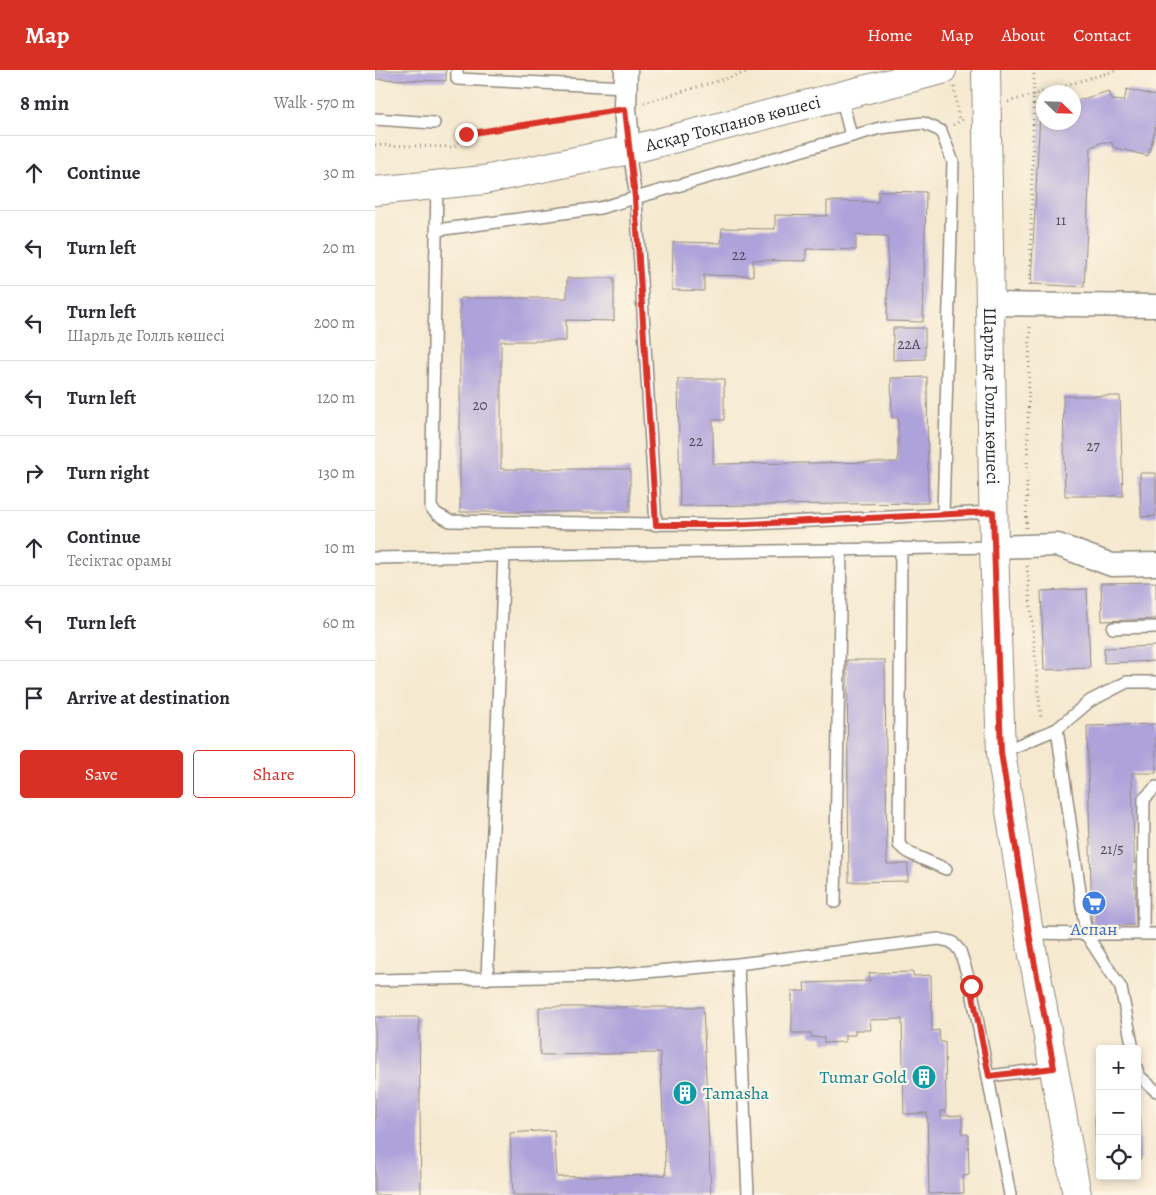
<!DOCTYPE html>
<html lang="en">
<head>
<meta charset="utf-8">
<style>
  body { margin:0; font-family:Alegreya,serif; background:#f2f2f3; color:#2b2b33 }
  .controls { position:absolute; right:15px; bottom:15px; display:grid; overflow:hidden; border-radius:5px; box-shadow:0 2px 8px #0003 }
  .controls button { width:45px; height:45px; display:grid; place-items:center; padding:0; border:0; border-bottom:1px solid #e1e1e2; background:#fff; color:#2b2b33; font:25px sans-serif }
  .compass { position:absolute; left:661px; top:15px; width:45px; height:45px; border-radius:50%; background:#fff; box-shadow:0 2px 8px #0003; rotate:113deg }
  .stop { position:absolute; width:15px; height:15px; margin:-11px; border:4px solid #d93025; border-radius:50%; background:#fff }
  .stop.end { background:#d93025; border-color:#fff; box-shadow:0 1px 5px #0008 }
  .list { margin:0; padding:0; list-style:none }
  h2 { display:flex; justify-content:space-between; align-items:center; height:65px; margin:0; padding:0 20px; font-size:21px }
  h2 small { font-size:16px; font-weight:400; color:#7c7c81 }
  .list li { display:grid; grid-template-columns:32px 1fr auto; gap:15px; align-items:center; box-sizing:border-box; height:75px; padding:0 20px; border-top:1px solid #e1e1e2 }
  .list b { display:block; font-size:19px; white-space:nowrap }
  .list p { margin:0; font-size:16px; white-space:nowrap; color:#7c7c81 }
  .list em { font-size:16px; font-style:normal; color:#7c7c81 }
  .actions { display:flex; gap:10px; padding:15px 20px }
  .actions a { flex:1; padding:11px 0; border:1px solid #d93025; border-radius:5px; text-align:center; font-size:18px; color:#d93025 }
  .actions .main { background:#d93025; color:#fff }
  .icon { flex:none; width:28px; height:28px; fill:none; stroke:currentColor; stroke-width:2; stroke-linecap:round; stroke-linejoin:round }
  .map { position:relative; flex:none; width:781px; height:1125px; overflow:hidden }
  header { display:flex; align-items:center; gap:30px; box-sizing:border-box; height:70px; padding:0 25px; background:#d93025; color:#fff }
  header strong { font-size:24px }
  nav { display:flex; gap:28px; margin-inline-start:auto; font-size:18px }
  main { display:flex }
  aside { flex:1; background:#fff }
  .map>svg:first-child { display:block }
  .building { fill:#ada2da }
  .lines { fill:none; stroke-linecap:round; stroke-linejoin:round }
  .lane-casing { stroke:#908a7e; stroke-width:14 }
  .street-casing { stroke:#908a7e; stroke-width:25 }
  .secondary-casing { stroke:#908a7e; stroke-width:30 }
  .path { stroke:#908a7e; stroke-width:3; stroke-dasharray:1 4; stroke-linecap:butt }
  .lane { stroke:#fff; stroke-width:11 }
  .street { stroke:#fff; stroke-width:22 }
  .secondary { stroke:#fff; stroke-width:28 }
  .route { stroke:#d93025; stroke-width:6 }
  .labels { text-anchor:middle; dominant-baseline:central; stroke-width:4.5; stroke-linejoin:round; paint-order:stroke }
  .number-label { font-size:15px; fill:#4c4957 }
  .street-label { font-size:18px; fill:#2b2b2b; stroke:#fcf5e5 }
  .shop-label { font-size:18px; fill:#366cbe; stroke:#fcf5e5 }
  .culture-label { font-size:18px; fill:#0d838f; stroke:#fcf5e5; text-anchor:end }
</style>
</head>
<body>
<header>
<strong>Map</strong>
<nav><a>Home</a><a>Map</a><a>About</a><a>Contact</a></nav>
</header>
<main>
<aside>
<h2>8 min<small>Walk · 570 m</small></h2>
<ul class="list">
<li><svg class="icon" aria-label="ahead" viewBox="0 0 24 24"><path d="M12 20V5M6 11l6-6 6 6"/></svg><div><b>Continue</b></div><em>30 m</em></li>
<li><svg class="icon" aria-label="left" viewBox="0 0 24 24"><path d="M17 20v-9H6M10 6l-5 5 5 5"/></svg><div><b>Turn left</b></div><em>20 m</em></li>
<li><svg class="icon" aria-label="left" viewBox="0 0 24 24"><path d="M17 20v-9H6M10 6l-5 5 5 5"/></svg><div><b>Turn left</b><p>Шарль де Голль көшесі</p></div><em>200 m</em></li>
<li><svg class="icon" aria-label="left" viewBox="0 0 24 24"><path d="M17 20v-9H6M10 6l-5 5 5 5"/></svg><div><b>Turn left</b></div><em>120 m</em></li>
<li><svg class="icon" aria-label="right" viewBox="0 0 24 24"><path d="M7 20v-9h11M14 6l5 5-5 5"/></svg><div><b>Turn right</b></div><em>130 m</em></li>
<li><svg class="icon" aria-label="ahead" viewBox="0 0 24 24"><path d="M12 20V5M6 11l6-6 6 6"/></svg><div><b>Continue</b><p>Тесіктас орамы</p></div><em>10 m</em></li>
<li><svg class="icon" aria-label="left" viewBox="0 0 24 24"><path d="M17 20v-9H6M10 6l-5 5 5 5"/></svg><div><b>Turn left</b></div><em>60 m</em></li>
<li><svg class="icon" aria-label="arrive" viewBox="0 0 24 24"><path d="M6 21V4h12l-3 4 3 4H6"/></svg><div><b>Arrive at destination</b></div></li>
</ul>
<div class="actions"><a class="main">Save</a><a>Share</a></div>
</aside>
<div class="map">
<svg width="781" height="1125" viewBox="0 0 781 1125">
  <rect width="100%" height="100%" fill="#fcf5e5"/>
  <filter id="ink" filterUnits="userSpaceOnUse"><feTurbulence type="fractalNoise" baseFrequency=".02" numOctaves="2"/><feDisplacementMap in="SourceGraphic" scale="10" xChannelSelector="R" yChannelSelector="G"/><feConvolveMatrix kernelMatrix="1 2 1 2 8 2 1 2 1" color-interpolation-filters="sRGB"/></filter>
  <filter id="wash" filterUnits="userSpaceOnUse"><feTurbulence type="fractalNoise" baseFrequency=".0096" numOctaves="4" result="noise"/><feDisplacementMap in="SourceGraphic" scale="20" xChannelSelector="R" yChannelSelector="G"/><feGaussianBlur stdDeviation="1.12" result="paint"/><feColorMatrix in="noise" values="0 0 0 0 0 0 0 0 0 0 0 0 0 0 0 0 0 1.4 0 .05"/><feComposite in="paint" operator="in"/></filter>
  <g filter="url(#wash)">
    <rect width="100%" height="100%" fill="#f5e9d0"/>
    <g id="blocks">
      <path class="building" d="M0,0H71V11L0,9Z
        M752,19L781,26V56L773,86L737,77L738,73L728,72L716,77L709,217L656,214L665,43L668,42V52H698V32L734,21L737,30L749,31Z
        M503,121L551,122L548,252L512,251L513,166L481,165V180L431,179V191L378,190V206L329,205V221L297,220L298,172L346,173L347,158L400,159V145L452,146V131L503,132Z
        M192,208H239V251L191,250V271H126V399H255V442H85V228H192Z
        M518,258H550V289L518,290Z
        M552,307L553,433L305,436L303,309H349V350H338V394L523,392V348H517L516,308Z
        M688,326H745L748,426H690Z
        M765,403H781V446L766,447Z
        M781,512V549L727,551L726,513Z
        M712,519L715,598L669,600L666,521Z
        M781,576V591L729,593V578Z
        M472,590H510L512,794H533V811L474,812Z
        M781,654V703H757L761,855L717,856L712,656Z
        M538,902V906L556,905L557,961L564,960L565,972H570L571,1041H566V1046L587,1045V1064H593L594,1105L588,1106L589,1123L554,1124L552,1043L529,1044L527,949L495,950L496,960H480V965H470V972L449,973V967H436V963H417V921H430L429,913L495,911L494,903Z
        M164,937H328L336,1125H138L135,1063L179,1060L182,1107L291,1105L285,983L165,985Z
        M0,947H44L46,1125H0Z
        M762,1043H764L766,1089H762Z
        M720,1044H725V1090H721Z"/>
    </g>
  </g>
  <g filter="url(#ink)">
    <use href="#blocks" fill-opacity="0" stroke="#908a7e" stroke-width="1"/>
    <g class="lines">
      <defs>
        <path id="lane" d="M82,0V9L251,17
          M466,26L476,66
          M0,49L59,53
          M254,80L261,129L281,455
          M62,115L56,438L62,444L75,451L353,455L618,442
          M62,160L225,138L505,58L548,53L566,61L578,92L568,445
          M526,478L524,775L536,784L571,799
          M0,488L619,477
          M738,558L781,557
          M627,682L682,659L715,631L752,612H781
          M460,832L466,479
          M654,863L711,864L682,659
          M711,864L746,918L758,979
          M711,864H781
          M768,864L769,729L781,717
          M363,894L373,1125
          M112,909L129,485
          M0,910L224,906L363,894L564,869L577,872L585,881L596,916L635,1125
          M762,999L763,1005L781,1021
          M614,1006L679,998"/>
        <path id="street" d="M251,0L250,39L254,80
          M615,234L781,236
          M619,477L683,475L737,495L781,494"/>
        <g id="secondary">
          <path id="s1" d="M611,0L619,477L626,683L654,863L702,1125"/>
          <path id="s2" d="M0,121L109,110L254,80L567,0"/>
        </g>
      </defs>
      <use href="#lane" class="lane-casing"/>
      <use href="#street" class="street-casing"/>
      <use href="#secondary" class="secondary-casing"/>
      <path class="path" d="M579,17L584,51
        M633,32L743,0
        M269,33L379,0
        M578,55L590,48
        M0,75L79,77L91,64L232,41
        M655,215L659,1
        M651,458L655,254
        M652,496L666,649"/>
      <use href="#lane" class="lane"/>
      <use href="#street" class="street"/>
      <use href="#secondary" class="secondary"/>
    </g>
  </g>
  <g class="lines" filter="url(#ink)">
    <path class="route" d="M91,64L250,39L260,128L281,455H353L618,442L626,682L654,863L679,998L614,1006L596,916"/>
  </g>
  <defs>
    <symbol id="supermarket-disc" viewBox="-11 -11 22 22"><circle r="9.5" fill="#3f7fe0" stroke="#fcf5e5"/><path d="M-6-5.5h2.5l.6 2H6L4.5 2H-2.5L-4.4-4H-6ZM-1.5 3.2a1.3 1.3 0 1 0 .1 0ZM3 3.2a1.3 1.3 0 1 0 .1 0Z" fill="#fff"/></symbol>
    <symbol id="building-disc" viewBox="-11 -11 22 22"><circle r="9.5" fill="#0f9aa8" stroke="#fcf5e5"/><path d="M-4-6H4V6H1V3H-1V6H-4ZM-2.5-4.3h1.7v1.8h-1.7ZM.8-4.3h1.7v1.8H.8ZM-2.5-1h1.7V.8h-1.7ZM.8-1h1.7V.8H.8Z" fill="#fff"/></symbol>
  </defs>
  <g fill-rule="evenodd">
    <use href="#supermarket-disc" x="705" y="819" width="28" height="28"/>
    <use href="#building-disc" x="535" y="993" width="28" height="28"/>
    <use href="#building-disc" x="296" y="1009" width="28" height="28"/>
  </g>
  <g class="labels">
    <g class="number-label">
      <text x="686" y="150">11</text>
      <text x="364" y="185">22</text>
      <text x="534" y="274">22А</text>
      <text x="105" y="335">20</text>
      <text x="321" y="371">22</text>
      <text x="718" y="376">27</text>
      <text x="737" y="779">21/5</text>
    </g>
    <g class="street-label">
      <text stroke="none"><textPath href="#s2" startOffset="365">Асқар Тоқпанов көшесі</textPath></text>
      <text stroke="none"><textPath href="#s1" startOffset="326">Шарль де Голль көшесі</textPath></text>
    </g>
    <g class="shop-label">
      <text x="719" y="859">Аспан</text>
    </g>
    <g class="culture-label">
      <text x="532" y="1007">Tumar Gold</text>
      <text x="328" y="1023" text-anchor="start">Tamasha</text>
    </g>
  </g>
</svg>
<div class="controls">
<button>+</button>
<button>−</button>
<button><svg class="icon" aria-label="locate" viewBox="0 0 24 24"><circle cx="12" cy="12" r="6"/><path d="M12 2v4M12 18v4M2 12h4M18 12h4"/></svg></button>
</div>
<svg class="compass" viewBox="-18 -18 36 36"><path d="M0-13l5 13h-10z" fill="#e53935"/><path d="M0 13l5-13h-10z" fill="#7c7c81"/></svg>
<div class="stop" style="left:596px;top:916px"></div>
<div class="stop end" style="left:91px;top:64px"></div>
</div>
</main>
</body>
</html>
